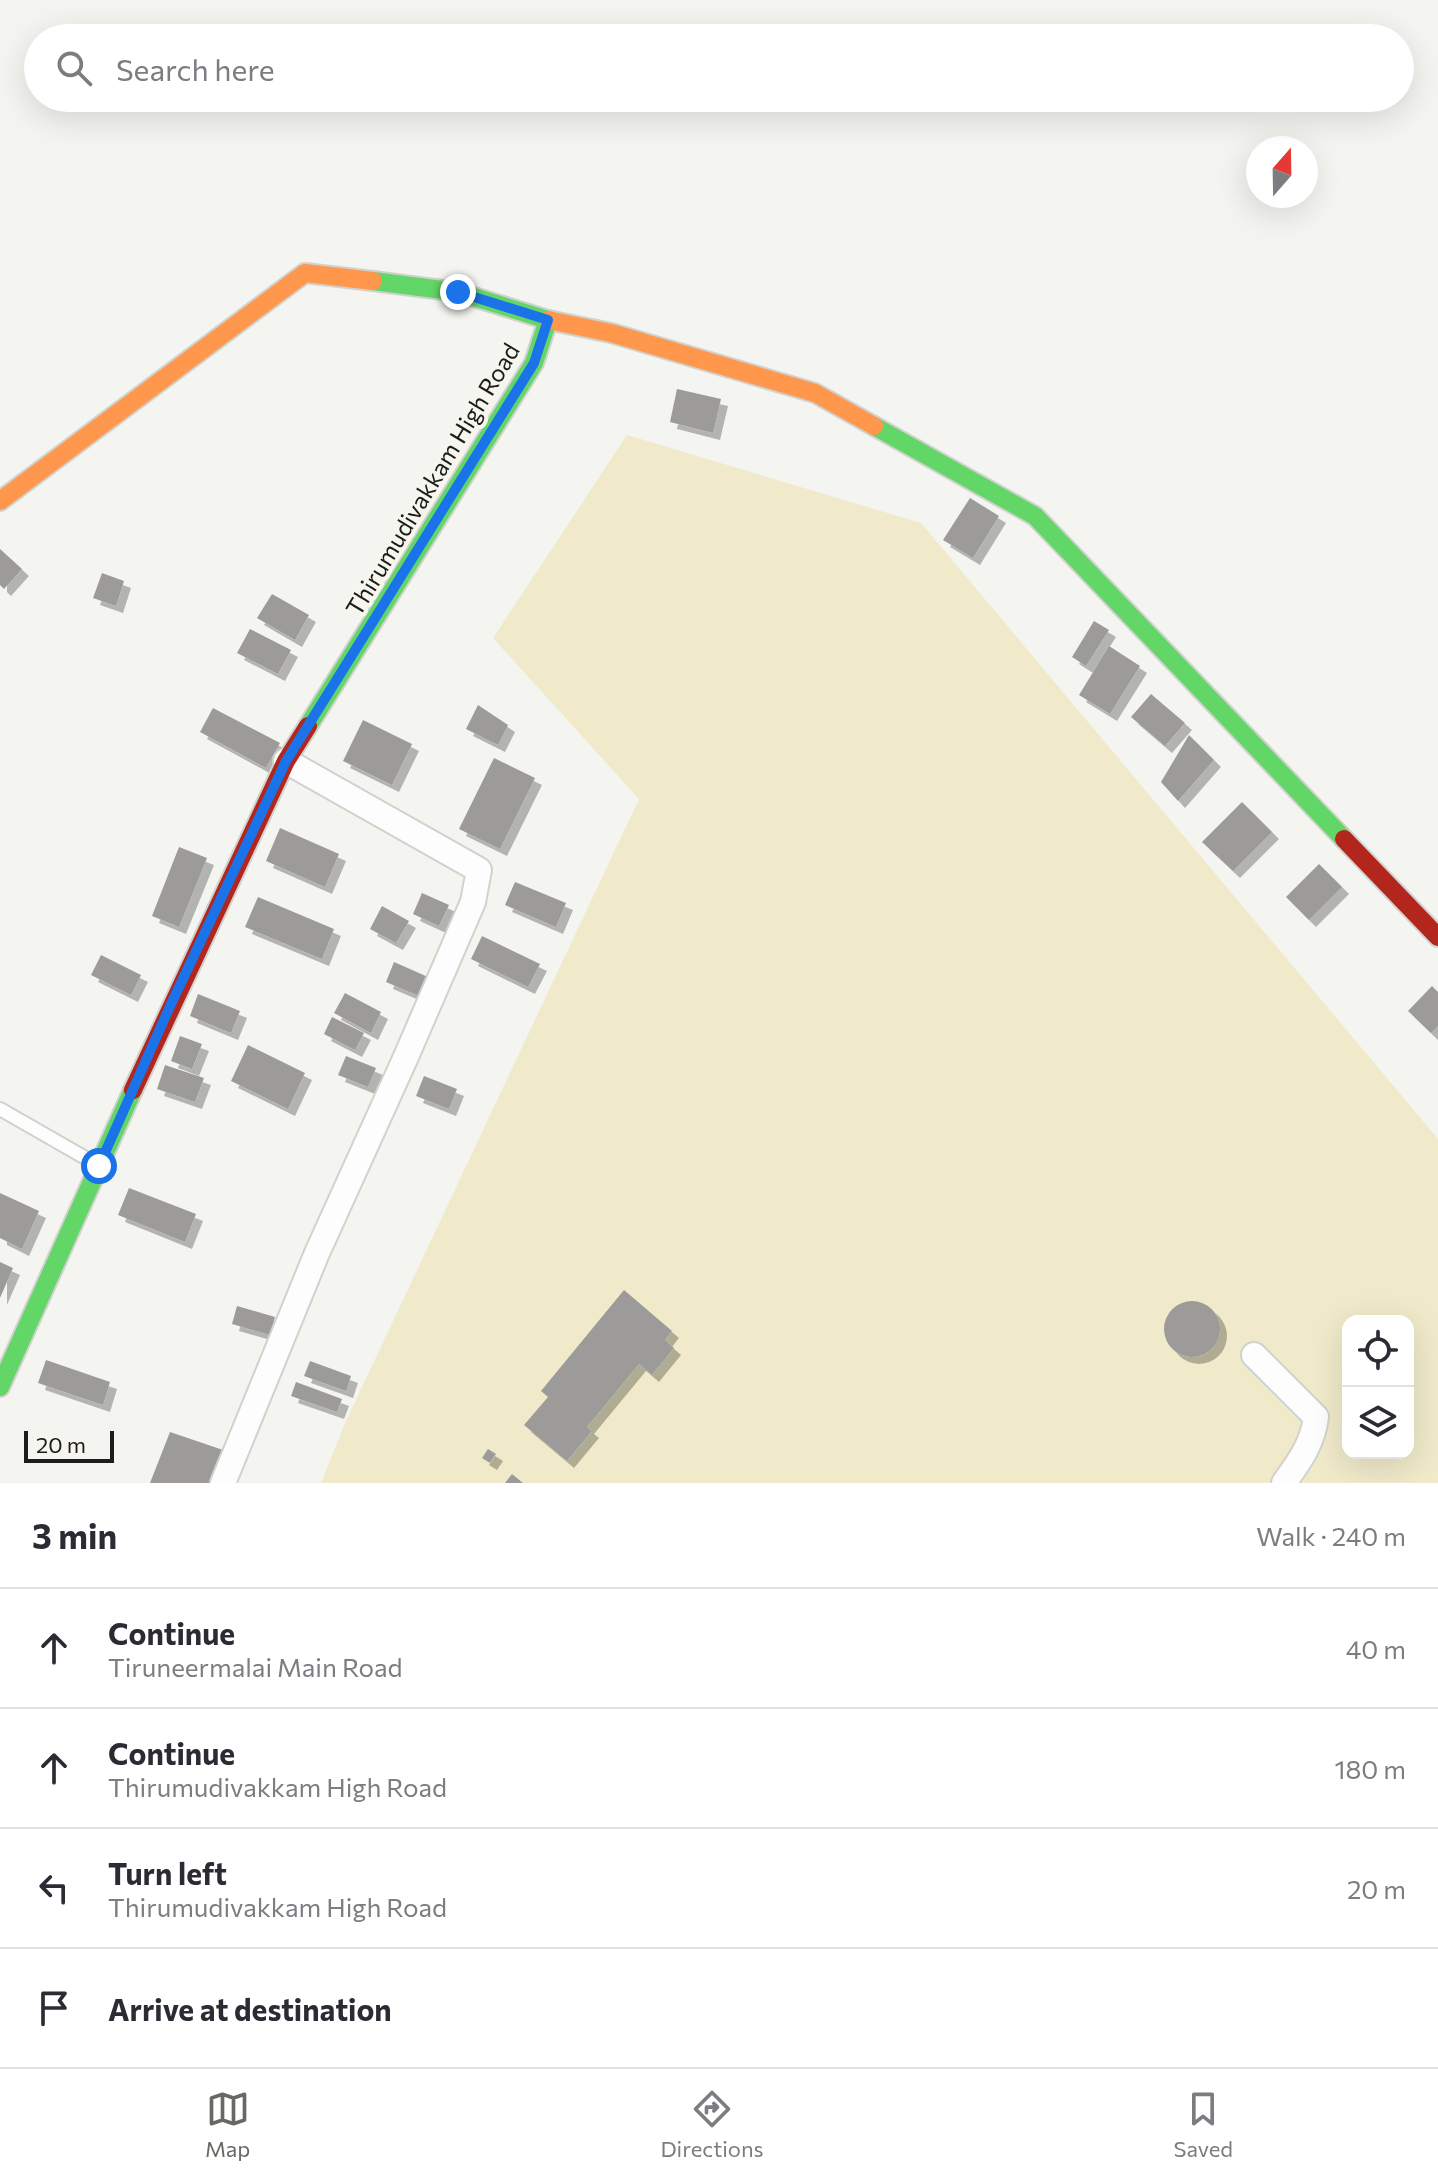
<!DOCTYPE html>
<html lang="en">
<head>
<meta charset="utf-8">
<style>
  body { margin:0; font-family:Commissioner,sans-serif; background:#f7f7f7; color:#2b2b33 }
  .controls { position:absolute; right:24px; bottom:24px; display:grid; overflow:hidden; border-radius:16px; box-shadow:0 8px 32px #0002 }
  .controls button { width:72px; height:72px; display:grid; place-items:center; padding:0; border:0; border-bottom:2px solid #e1e1e2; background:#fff; color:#2b2b33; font:40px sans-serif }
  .compass { position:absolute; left:1246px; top:136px; width:72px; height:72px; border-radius:50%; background:#fff; box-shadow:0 8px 32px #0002; rotate:20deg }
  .scale { position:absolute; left:24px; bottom:20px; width:90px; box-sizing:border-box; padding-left:8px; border:4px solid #1c1c19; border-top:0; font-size:22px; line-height:28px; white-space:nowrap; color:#1c1c19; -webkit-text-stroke:6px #f6f5ee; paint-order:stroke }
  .stop { position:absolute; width:24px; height:24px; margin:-18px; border:6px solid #1a73e8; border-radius:50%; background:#fff }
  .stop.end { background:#1a73e8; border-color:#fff; box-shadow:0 2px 8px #0008 }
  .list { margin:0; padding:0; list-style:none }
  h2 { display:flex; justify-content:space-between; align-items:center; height:104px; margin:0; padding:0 32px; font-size:34px }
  h2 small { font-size:26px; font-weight:400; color:#7c7c81 }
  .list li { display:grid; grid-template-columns:52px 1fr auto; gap:24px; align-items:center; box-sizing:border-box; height:120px; padding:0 32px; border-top:2px solid #e1e1e2 }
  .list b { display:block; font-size:30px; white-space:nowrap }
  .list p { margin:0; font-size:26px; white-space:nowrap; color:#7c7c81 }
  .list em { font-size:26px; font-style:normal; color:#7c7c81 }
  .icon { flex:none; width:44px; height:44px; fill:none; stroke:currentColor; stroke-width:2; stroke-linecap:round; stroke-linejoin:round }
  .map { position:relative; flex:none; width:1438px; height:1483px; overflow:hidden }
  .search { position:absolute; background:#fff; box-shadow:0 8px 32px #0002; left:24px; right:24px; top:24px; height:88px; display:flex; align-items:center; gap:20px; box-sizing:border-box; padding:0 28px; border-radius:44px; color:#7c7c81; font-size:30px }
  .sheet { height:584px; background:#fff }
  nav { display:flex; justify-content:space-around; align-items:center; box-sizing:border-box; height:112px; border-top:2px solid #e1e1e2; background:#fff; font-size:22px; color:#7c7c81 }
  nav a { display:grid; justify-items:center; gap:4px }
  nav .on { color:#686864 }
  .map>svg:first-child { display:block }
  .green { fill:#f0eaca; fill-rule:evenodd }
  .building { fill:#9c9b99; filter:url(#shadow) }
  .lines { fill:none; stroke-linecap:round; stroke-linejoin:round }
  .lane-casing { stroke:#d1d1ce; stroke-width:16 }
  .street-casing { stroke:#d1d1ce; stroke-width:28 }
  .fast-casing { stroke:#d1d1ce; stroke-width:22 }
  .slow-casing { stroke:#d1d1ce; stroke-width:22 }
  .jam-casing { stroke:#d1d1ce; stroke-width:22 }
  .lane { stroke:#fdfdfd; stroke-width:12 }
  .street { stroke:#fdfdfd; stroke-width:24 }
  .fast { stroke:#63d668; stroke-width:18 }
  .slow { stroke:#ff974d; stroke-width:18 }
  .jam { stroke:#b3261e; stroke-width:18 }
  .route { stroke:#1a73e8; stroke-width:10 }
  .labels { text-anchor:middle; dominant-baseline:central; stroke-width:8; stroke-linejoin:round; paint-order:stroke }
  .street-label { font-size:24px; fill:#1c1c19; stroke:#f6f5ee }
</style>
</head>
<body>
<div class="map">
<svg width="1438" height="1483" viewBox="0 0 1438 1483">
  <defs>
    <filter id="shadow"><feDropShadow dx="7" dy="7" stdDeviation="0" flood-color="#0004"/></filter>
  </defs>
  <rect width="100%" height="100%" fill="#f4f4f0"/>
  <path class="green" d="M627,435L921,523L1438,1139V1483H321L346,1421L639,799L493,638ZM1348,1321H1408V1453H1348Z"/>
  <path class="building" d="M677,389L721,399L713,433L670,422Z
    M970,498L999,516L973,558L943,540Z
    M0,549L22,569L4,589L0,585Z
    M102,573L124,581L116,606L93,598Z
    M272,594L309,615L295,640L257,618Z
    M1094,621L1109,630L1086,666L1072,657Z
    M250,629L291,650L278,674L237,653Z
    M1109,646L1140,666L1110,714L1079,695Z
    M1151,694L1185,723L1165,746L1131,717Z
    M478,705L508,725L498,745L466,729Z
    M213,708L280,743L266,768L200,732Z
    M363,720L412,744L392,785L343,761Z
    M1189,735L1214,760L1178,801L1161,782Z
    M494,758L535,778L500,849L459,829Z
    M1242,802L1272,832L1233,871L1202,842Z
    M280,828L339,854L325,887L266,861Z
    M179,847L207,858L179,927L152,916Z
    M1319,864L1342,887L1309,920L1286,897Z
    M515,882L566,903L556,927L505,905Z
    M422,893L449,905L439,926L413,914Z
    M258,897L334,929L322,959L245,927Z
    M382,906L409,921L396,943L370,929Z
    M482,936L540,964L528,987L471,959Z
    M101,955L141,975L131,995L91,975Z
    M394,962L428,977L419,996L386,982Z
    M1432,986L1438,992V1026L1431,1033L1408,1011Z
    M345,993L381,1012L371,1033L334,1013Z
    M198,994L240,1011L231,1033L190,1016Z
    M332,1017L364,1033L355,1050L324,1034Z
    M180,1036L202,1044L192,1069L171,1061Z
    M248,1045L305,1073L288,1109L231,1081Z
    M346,1056L376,1068L368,1087L338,1075Z
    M165,1065L204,1078L195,1102L157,1089Z
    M424,1076L457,1089L449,1109L416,1096Z
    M129,1188L196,1214L185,1242L118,1215Z
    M0,1193L39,1211L22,1249L0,1238Z
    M0,1262L13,1268L0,1298Z
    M624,1290L672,1331L665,1340L674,1348L652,1375L639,1364L587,1427L592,1431L567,1461L524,1425L548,1397L541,1391Z
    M1164 1329a28 28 0 1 1 56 0a28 28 0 1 1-56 0Z
    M237,1306L275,1317L270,1335L232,1324Z
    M46,1360L110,1382L103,1405L38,1383Z
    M310,1361L351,1376L346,1391L304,1376Z
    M296,1382L342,1399L337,1412L291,1396Z
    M170,1432L229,1452L218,1483H150Z
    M488,1449L496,1454L490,1463L482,1458Z
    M512,1474L523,1483H505Z"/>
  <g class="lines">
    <defs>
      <path id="lane" d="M0,1109L96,1164"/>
      <path id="street" d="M1254,1355L1316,1417C1313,1443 1299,1462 1284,1483
        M223,1483L317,1253L405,1059L473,902L479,870L286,761"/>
      <path id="fast" d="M874,426L1035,516L1344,839
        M308,726L534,363L548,320L458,292L373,281
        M0,1387L133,1090"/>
      <path id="slow" d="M548,320L611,333L815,393L874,426
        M0,501L305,273L373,281"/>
      <path id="jam" d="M1344,839L1438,937
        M133,1090L286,761L308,726"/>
    </defs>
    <use href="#lane" class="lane-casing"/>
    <use href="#street" class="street-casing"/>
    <use href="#fast" class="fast-casing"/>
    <use href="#slow" class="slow-casing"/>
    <use href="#jam" class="jam-casing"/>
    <use href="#lane" class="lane"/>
    <use href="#street" class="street"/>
    <use href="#fast" class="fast"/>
    <use href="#slow" class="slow"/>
    <use href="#jam" class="jam"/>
  </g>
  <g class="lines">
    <path class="route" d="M99,1166L171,1004L286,761L534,363L548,320L458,292"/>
  </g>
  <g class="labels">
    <g class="street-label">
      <text transform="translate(432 479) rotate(-59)">Thirumudivakkam High Road</text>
    </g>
  </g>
</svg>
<div class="controls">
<button><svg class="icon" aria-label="locate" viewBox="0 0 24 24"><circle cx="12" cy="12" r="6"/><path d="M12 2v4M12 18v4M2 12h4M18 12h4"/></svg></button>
<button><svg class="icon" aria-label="layers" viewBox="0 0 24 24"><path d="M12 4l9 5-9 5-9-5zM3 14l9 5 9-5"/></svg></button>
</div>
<svg class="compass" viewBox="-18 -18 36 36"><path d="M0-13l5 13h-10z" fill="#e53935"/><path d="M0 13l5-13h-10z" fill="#7c7c81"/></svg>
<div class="scale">20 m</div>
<div class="stop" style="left:99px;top:1166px"></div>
<div class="stop end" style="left:458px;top:292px"></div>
<div class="search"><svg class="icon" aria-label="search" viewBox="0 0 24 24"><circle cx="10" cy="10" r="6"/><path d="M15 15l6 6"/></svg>Search here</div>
</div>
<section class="sheet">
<h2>3 min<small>Walk · 240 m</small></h2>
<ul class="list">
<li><svg class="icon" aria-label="ahead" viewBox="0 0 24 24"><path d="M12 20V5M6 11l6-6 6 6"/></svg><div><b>Continue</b><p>Tiruneermalai Main Road</p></div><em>40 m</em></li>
<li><svg class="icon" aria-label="ahead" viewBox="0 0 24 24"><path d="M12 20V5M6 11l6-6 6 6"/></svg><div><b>Continue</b><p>Thirumudivakkam High Road</p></div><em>180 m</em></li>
<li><svg class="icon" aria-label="left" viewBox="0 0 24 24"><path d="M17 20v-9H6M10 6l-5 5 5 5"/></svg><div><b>Turn left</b><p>Thirumudivakkam High Road</p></div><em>20 m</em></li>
<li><svg class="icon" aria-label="arrive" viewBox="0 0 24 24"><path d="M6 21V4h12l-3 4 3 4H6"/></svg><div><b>Arrive at destination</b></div></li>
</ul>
</section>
<nav>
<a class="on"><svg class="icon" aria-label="map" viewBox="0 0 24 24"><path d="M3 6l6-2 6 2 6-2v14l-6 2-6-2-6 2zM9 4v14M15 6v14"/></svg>Map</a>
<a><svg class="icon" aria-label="directions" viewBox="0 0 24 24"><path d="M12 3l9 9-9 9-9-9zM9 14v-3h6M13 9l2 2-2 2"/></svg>Directions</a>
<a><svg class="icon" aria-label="saved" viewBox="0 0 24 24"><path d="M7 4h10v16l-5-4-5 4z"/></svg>Saved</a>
</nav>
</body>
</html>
